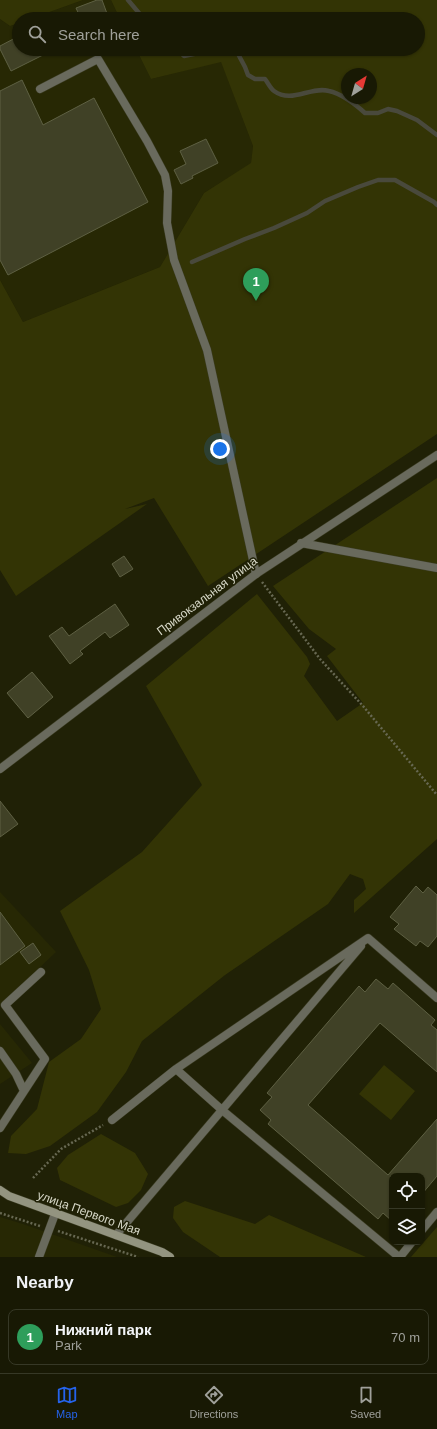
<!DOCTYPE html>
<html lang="en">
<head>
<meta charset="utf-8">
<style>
  body { margin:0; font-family:Arial,sans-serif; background:#252613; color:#f1f3f6 }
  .controls { position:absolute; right:12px; bottom:12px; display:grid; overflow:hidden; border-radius:8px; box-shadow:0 1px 3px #0004 }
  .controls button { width:36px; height:36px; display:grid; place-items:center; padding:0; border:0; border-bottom:1px solid #363826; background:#181904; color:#f1f3f6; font:20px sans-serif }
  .compass { position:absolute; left:341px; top:68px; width:36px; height:36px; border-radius:50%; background:#181904; box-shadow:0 1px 3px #0004; rotate:37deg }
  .you { position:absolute; left:220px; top:449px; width:14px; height:14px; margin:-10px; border:3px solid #fff; border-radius:50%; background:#1a73e8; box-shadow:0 0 0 6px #1a73e833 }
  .badge { display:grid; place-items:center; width:26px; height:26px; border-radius:50%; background:#2563eb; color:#fff; font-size:13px; font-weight:700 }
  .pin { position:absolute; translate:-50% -33px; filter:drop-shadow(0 1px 2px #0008) }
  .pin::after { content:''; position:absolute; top:21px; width:14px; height:12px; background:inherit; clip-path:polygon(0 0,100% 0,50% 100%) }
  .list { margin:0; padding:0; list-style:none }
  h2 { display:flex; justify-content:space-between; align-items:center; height:52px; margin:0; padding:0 16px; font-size:17px }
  h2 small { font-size:13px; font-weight:400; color:#9fa09a }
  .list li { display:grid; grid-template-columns:26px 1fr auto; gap:12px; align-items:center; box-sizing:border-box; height:56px; margin:0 8px 8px; padding:0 8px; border:1px solid #363826; border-radius:8px }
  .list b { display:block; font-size:15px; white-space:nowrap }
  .list p { margin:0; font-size:13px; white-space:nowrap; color:#9fa09a }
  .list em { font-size:13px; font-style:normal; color:#9fa09a }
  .icon { flex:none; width:22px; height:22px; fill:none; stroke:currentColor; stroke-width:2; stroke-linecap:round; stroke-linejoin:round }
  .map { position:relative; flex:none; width:437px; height:1257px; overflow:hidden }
  .search { position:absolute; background:#181904; box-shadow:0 1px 3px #0004; left:12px; right:12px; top:12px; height:44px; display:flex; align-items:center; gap:10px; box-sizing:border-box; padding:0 14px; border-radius:22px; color:#9fa09a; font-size:15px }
  .sheet { height:116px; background:#181904 }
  nav { display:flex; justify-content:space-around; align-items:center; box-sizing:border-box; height:56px; border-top:1px solid #363826; background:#181904; font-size:11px; color:#9fa09a }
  nav a { display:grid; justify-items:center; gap:2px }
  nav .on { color:#2563eb }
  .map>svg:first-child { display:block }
  .built { fill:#272804 }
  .green { fill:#333405; fill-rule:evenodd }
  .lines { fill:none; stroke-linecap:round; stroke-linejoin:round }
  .stream { stroke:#49493c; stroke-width:4.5 }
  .building { fill:#404126; stroke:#5e6043 }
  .lane-casing { stroke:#3a3b21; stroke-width:9 }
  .street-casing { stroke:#3a3b21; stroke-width:9 }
  .secondary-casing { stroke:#3a3b21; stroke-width:9 }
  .path { stroke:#676852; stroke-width:2.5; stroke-dasharray:2 2; stroke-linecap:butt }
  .lane { stroke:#696a5d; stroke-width:8 }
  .street { stroke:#696a5d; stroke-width:8 }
  .secondary { stroke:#939480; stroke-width:8 }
  .labels { text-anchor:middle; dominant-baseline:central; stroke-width:3; stroke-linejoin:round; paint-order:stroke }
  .street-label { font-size:12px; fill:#d7d8c8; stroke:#202106 }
</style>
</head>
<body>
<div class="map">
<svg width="437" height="1257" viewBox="0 0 437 1257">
  <rect width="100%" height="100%" fill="#202106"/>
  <path class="built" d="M83,0H111L120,19H30Z
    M0,19L10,26L19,23V49H136L151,79L221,61L253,146L251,164L204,193L160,267L23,322L0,280Z
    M0,892L56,952L0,1005Z
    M0,1024L32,1063L0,1084Z
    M0,1217L23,1224L117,1257H0Z"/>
  <path class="green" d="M0,0H83L30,19H19V23L10,26L0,19Z
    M111,0H437V434L208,586L154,498L125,509L147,504L16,596L0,570V280L23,322L160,267L204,193L251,163L253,146L221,62L151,79L136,49H418V19H120ZM347,74H371V98H347Z
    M437,478V839L354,913V900L366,889L363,879L350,874L328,904L225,975L142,1041L126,1072L97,1112L50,1146L26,1154L8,1153L11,1136L37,1109L49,1062L81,1039L101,1009L89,970L60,911L142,852L202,785L146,686L257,594L307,657L310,664L304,676L337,721L363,703L327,656L336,649L309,629L273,586Z
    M384,1065L415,1091L391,1120L359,1094Z
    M101,1134L135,1153L148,1174L141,1190L128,1203L116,1207L60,1180L57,1168L68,1155Z
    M185,1201L255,1224L269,1215L366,1257H220L183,1232L173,1218L174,1207Z
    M437,1227V1257H411Z"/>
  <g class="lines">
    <path class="stream" d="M128,0L144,19
      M177,49L184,56L218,49
      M237,52L245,67L248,75L255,79H265C268,83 271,89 274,91C292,104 310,86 329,91C343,94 355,104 365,113H378L388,109L397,111L417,120L437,135
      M192,262L245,239L274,228L307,213L325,201L358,187L378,180H395L434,202L437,205"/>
  </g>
  <path class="building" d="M97,0H102L109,19H81L76,8Z
    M19,36V49H55L11,71L0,49V46Z
    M22,80L43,125L94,98L148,202L8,275L0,260V91Z
    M206,139L218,163L192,176L193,178L181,184L174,170L186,164L180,151Z
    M124,556L133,569L120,577L112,564Z
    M115,604L129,625L110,638L105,632L80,651L83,654L70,664L49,636L62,627L69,636Z
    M32,672L53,697L28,718L7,693Z
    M0,801L18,824L0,837Z
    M416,886L423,893L428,887L437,895V936L428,947L420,941L416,946L394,929L399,924L390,917Z
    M0,912L25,946L0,965Z
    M33,943L41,955L29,964L20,952Z
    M376,979L388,989L393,983L435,1020L431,1025L437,1030V1072L380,1023L308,1105L388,1175L437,1119V1176L422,1194V1176H390L392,1178V1221L383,1213L378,1219L268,1124L271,1120L260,1110L272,1097L267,1093L359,986L365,992Z"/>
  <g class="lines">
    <defs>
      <path id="lane" d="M40,89L98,59L147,141L165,175L168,191L167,223L174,260L207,350L256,574
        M301,543L437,568
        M0,1051L16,1074L24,1091
        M176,1069L222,1110L399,1257
        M112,1120L176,1069L368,938L437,998
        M0,1128L45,1059L5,1005L41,972
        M422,1230L437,1212
        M116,1235L361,946
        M39,1257L55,1214
        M400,1257L412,1242"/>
      <path id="street" d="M0,769L256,574L437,455"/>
      <path id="secondary" d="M0,1190L9,1196L162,1252L170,1257"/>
    </defs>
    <use href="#lane" class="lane-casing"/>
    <use href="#street" class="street-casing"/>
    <use href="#secondary" class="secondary-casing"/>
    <path class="path" d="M262,582L320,659L363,706L437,795
      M33,1178L61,1149L103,1125
      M0,1213L40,1226
      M58,1231L138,1257"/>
    <use href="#lane" class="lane"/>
    <use href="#street" class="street"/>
    <use href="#secondary" class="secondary"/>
  </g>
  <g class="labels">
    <g class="street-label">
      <text transform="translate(207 596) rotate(-37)">Привокзальная улица</text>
      <text transform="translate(89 1213) rotate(20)">улица Первого Мая</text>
    </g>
  </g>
</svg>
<div class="controls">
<button><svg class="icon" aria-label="locate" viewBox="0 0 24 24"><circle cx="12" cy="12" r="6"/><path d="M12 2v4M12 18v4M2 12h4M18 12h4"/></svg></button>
<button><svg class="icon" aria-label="layers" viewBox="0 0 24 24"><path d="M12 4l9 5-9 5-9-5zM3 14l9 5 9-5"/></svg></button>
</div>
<svg class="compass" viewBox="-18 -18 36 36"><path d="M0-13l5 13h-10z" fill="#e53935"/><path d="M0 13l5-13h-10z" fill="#9fa09a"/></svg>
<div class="you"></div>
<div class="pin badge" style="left:256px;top:301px;background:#2e9e5b">1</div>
<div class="search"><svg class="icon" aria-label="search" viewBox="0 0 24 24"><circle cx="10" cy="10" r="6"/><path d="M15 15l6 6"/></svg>Search here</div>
</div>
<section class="sheet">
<h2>Nearby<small></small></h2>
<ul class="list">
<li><span class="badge" style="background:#2e9e5b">1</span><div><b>Нижний парк</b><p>Park</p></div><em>70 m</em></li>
</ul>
</section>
<nav>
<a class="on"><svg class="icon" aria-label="map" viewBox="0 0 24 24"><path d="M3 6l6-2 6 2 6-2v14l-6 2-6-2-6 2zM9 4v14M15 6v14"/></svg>Map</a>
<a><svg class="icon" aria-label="directions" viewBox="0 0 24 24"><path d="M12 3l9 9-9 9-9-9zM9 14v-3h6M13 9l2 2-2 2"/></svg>Directions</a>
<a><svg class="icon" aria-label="saved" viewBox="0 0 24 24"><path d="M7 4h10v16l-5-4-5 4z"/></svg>Saved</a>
</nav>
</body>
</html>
